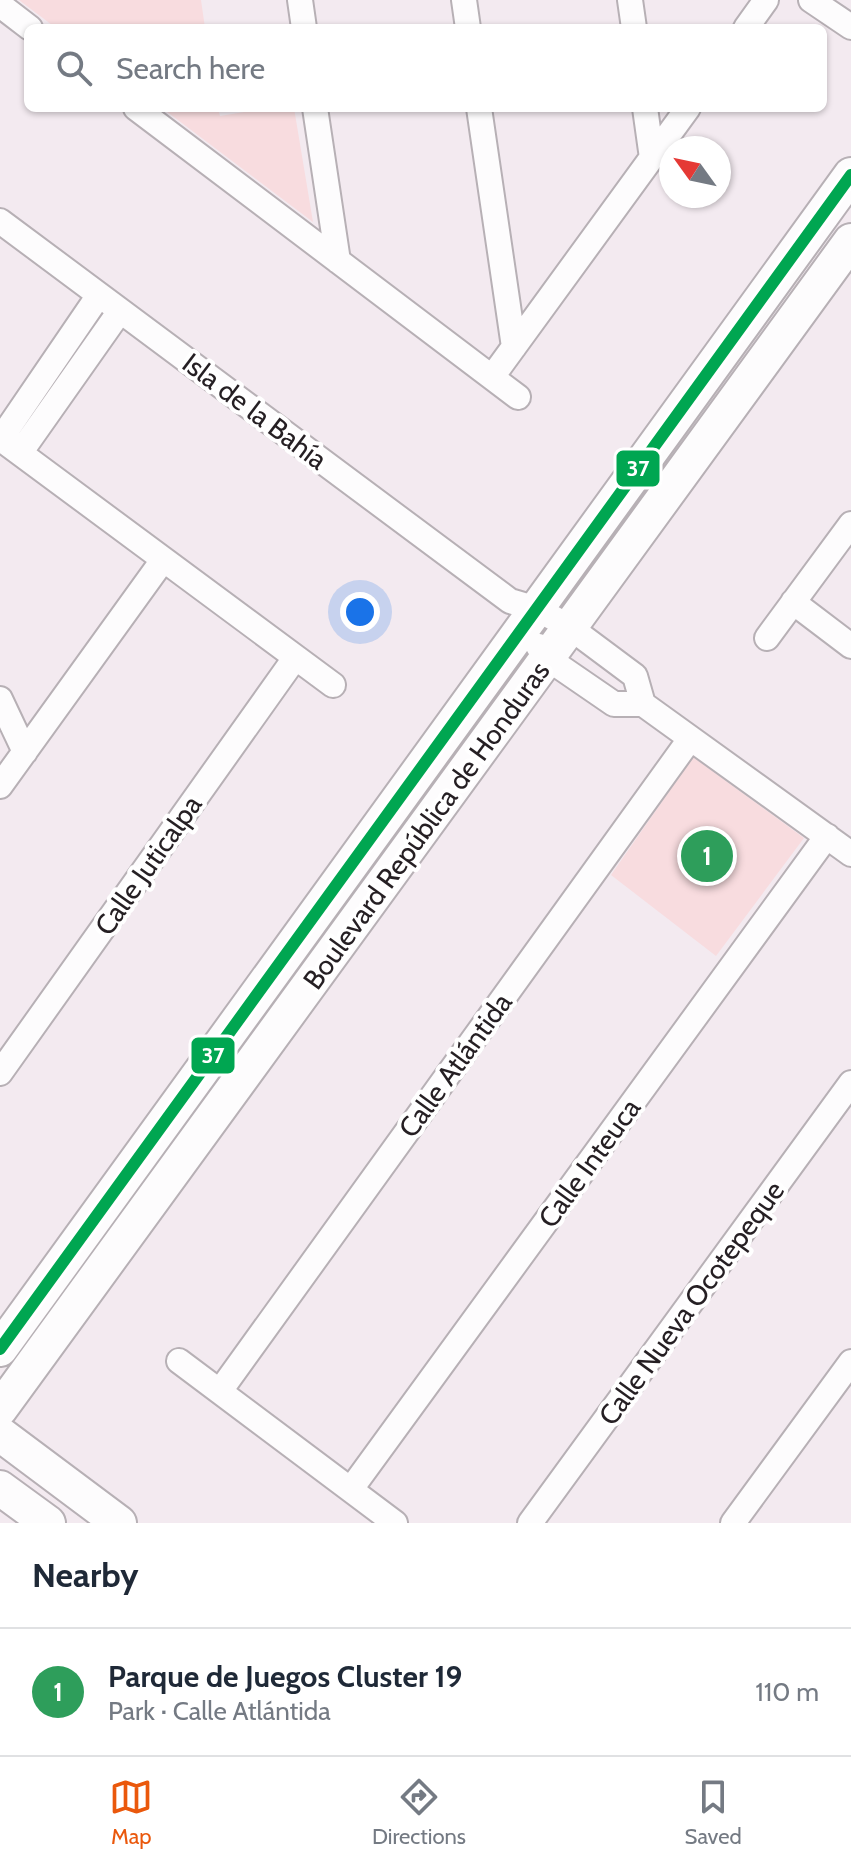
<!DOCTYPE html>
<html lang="en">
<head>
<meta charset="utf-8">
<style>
  body { margin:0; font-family:Cabin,sans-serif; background:#f2f2f3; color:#1f2937 }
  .compass { position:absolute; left:659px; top:136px; width:72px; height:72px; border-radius:50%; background:#fff; box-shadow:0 2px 6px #0004; rotate:303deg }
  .you { position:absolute; left:360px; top:612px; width:28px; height:28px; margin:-20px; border:6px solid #fff; border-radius:50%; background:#1a73e8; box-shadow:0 0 0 12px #1a73e833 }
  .badge { display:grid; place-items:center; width:52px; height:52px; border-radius:50%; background:#ea580c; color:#fff; font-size:26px; font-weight:700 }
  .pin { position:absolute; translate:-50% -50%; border:4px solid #fff; box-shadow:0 2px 8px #0006 }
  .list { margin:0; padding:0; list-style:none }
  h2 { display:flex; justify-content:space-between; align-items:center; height:104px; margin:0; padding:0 32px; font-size:34px }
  h2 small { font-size:26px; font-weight:400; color:#747a83 }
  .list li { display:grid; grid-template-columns:52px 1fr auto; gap:24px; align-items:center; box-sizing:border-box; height:128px; padding:0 32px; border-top:2px solid #e0e1e3 }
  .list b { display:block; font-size:30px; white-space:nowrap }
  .list p { margin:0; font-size:26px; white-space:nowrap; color:#747a83 }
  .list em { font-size:26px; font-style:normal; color:#747a83 }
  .icon { flex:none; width:44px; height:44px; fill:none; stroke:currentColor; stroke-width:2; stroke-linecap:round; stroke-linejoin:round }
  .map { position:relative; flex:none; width:851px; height:1523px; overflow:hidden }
  .search { position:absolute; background:#fff; box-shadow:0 2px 6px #0004; left:24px; right:24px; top:24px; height:88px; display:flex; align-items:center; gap:20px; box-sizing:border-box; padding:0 28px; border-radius:12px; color:#747a83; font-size:30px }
  .sheet { height:232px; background:#fff }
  nav { display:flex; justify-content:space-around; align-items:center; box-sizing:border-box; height:112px; border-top:2px solid #e0e1e3; background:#fff; font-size:22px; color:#747a83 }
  nav a { display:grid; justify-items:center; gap:4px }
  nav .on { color:#ea580c }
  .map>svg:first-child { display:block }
  .green { fill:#f8dcdf }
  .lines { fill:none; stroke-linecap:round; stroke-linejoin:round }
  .street-casing { stroke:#b7b0b5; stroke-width:28 }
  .secondary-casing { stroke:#b7b0b5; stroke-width:38 }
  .street { stroke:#fdfcfd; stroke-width:24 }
  .secondary { stroke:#fdfcfd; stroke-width:34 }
  .bus-1-casing { stroke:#fff; stroke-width:18 }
  .bus-1 { stroke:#00a651; stroke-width:12 }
  .labels { text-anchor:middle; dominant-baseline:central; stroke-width:8; stroke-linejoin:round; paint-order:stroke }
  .street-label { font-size:28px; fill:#251f23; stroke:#fff }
  .line-badge { stroke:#fff; stroke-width:3 }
  .badge-label { font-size:22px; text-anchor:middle; font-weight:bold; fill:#fff }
</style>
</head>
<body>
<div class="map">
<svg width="851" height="1523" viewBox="0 0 851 1523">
  <rect width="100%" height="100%" fill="#f3eaf0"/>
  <path class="green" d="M19,0H201L205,28H56Z
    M162,108H218L220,116L269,108H294L313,222Z
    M693,757L804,838L716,956L611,875Z"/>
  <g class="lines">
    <defs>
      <path id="street" d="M300,0L304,28
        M464,0L468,28
        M630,0L634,28
        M811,0L851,27
        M0,5L30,28
        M746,28L766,0
        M136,108L518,397
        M315,108L338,261
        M479,108L514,347
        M645,108L652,158
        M0,221L510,601L537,609L568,626L635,676L643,704
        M492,377L688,108
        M1,439L333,685
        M0,440L99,295
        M20,453L120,311
        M793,602L851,646
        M767,638L851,524
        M538,646L547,658L614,704H643L851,854
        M0,699L25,752
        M0,786L163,560
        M0,1073L295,658
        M179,1361L395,1523
        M220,1391L690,739
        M351,1489L827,836
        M530,1523L851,1083
        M733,1523L851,1362"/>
      <path id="secondary" d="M0,1349L851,175
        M0,1409L851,241
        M0,1434L119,1523
        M0,1488L48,1523"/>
    </defs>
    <use href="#street" class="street-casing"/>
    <use href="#secondary" class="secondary-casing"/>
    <use href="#street" class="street"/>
    <use href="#secondary" class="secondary"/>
    <defs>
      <path id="bus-1" d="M0,1349L851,175"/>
    </defs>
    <use href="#bus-1" class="bus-1-casing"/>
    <use href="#bus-1" class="bus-1"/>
  </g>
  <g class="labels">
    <g class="street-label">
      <text transform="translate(255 411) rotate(37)">Isla de la Bahía</text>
      <text transform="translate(426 825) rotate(-54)">Boulevard República de Honduras</text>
      <text transform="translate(148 865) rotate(-55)">Calle Juticalpa</text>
      <text transform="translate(455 1065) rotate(-54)">Calle Atlántida</text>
      <text transform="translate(589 1163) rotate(-54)">Calle Inteuca</text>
      <text transform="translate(691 1303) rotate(-54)">Calle Nueva Ocotepeque</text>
    </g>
  </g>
  <g class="line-badge">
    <rect x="615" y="449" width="46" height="39" rx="8" fill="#00a651"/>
    <rect x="190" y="1036" width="46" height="39" rx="8" fill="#00a651"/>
  </g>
  <g class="badge-label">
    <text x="638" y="476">37</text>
    <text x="213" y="1063">37</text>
  </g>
</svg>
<svg class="compass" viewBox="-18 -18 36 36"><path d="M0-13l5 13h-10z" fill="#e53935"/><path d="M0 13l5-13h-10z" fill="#747a83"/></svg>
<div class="you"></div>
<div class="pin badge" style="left:707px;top:856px;background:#2e9e5b">1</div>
<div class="search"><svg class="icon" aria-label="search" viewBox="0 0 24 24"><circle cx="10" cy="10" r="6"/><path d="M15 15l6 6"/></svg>Search here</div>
</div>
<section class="sheet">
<h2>Nearby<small></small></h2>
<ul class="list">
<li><span class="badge" style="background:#2e9e5b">1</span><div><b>Parque de Juegos Cluster 19</b><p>Park · Calle Atlántida</p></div><em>110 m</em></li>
</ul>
</section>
<nav>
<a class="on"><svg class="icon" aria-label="map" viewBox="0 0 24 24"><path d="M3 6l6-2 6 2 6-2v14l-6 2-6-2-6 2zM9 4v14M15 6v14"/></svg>Map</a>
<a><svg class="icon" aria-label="directions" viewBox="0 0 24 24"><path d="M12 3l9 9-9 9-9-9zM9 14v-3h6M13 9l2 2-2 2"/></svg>Directions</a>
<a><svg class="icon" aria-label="saved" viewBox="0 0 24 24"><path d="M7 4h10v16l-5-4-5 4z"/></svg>Saved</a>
</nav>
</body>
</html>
